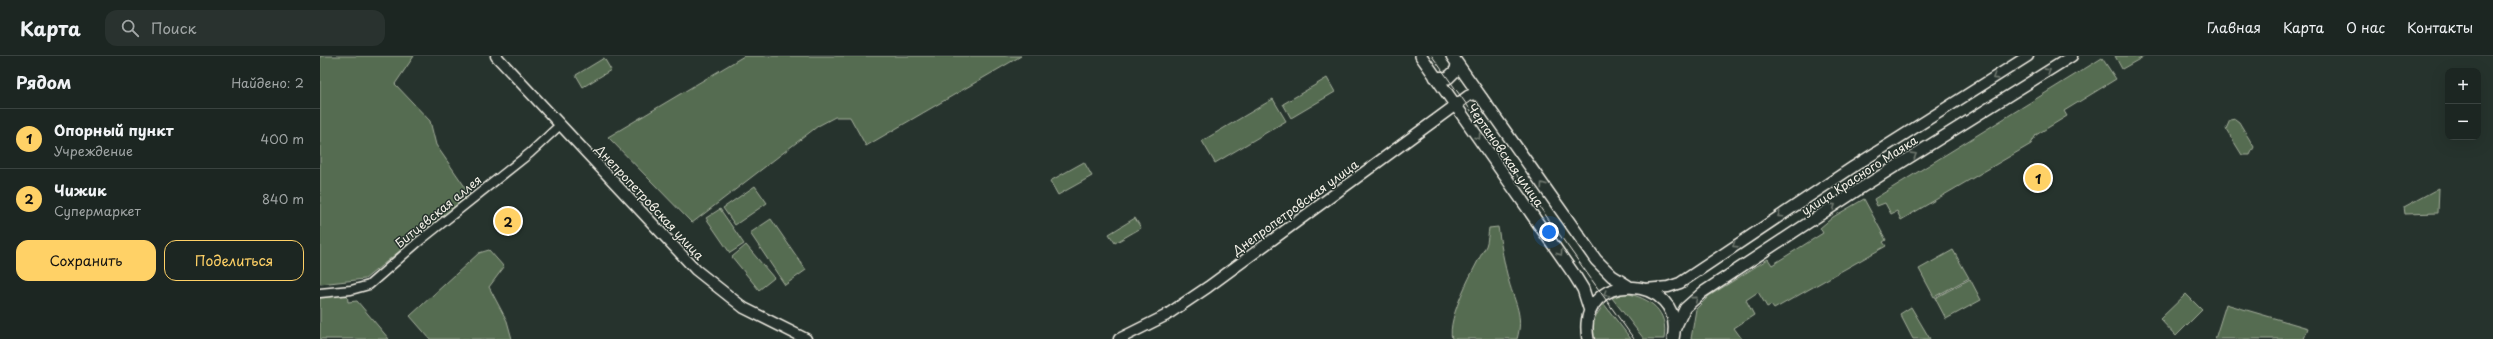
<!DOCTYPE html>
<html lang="ru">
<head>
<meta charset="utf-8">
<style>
  body { margin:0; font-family:"Playpen Sans",sans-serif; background:#29322f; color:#f1f3f6 }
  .controls { position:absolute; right:12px; top:12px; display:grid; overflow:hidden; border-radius:8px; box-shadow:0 4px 16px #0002 }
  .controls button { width:36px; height:36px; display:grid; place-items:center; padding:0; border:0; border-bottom:1px solid #3a4340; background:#1c2622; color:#f1f3f6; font:20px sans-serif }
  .you { position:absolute; left:1229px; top:176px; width:14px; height:14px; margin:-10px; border:3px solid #fff; border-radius:50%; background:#1a73e8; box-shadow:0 0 0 6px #1a73e833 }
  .badge { display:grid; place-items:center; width:26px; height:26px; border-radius:50%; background:#ffd166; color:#111; font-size:13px; font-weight:700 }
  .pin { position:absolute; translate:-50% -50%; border:2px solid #fff; box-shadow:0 1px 4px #0006 }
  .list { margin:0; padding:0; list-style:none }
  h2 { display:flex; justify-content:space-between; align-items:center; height:52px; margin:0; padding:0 16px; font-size:17px }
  h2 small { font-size:13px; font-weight:400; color:#a0a5a5 }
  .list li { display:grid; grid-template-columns:26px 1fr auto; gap:12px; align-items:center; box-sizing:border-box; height:60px; padding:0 16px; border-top:1px solid #3a4340 }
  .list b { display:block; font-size:15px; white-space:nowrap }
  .list p { margin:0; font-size:13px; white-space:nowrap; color:#a0a5a5 }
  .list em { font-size:13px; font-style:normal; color:#a0a5a5 }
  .actions { display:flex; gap:8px; padding:12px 16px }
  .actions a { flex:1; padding:9px 0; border:1px solid #ffd166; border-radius:12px; text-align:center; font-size:14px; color:#ffd166 }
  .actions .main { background:#ffd166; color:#111 }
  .icon { flex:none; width:22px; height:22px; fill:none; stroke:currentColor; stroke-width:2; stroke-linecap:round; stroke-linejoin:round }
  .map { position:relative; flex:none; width:2173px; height:283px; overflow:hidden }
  header { display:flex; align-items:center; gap:24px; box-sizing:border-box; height:56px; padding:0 20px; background:#1c2622; border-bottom:1px solid #3a4340 }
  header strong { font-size:19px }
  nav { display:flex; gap:22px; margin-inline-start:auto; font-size:14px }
  .search { width:280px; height:36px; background:#29322f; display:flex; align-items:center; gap:10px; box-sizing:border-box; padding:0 14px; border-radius:12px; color:#a0a5a5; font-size:15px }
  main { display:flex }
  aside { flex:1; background:#1c2622 }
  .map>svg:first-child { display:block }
  .green { fill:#556c51; stroke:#a4ae9c }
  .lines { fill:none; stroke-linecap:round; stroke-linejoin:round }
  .minor-casing { stroke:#f4f1e8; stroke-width:11 }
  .tertiary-casing { stroke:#f4f1e8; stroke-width:13 }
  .secondary-casing { stroke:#f4f1e8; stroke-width:14 }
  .minor { stroke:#26332d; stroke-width:8 }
  .tertiary { stroke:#26332d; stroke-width:10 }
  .secondary { stroke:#26332d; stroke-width:11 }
  .tram { stroke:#f4f1e8; stroke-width:1 }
  .oneway { stroke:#6e766e }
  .labels { text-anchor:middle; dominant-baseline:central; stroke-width:3; stroke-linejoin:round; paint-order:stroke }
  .street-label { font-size:12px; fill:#f4f1e8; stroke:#26332d }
</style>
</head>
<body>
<header>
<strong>Карта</strong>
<div class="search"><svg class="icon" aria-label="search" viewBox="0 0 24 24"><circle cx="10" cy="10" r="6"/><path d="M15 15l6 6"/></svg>Поиск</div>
<nav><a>Главная</a><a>Карта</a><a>О нас</a><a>Контакты</a></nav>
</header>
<main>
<aside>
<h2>Рядом<small>Найдено: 2</small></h2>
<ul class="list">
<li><span class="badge">1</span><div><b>Опорный пункт</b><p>Учреждение</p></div><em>400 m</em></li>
<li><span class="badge">2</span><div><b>Чижик</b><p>Супермаркет</p></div><em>840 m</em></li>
</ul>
<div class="actions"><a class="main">Сохранить</a><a>Поделиться</a></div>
</aside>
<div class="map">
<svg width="2173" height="283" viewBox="0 0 2173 283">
  <rect width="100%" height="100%" fill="#26332d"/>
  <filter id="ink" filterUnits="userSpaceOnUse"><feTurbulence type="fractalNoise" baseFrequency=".025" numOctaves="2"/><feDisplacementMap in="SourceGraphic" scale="8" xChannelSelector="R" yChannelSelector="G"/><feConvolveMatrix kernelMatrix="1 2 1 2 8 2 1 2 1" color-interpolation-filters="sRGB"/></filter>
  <g filter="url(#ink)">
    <path class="green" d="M0,0H94L75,28L110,65L116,89L150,138L45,223L0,228Z
      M424,0H701L546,90L530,61H515L498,70L372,167L288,81Z
      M1795,0H1825L1802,13Z
      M284,2L291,14L263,31L256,19Z
      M1782,2L1796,23L1744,55L1747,60L1716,79L1711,88L1581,164L1577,155L1571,158L1565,147L1557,150L1554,143Z
      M1007,22L1015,36L971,62L963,48Z
      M953,43L966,65L895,107L882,85Z
      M1915,63L1919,66L1934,91L1930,99H1922L1906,73L1910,64Z
      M764,106L772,120L738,139L730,125Z
      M435,130L447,147L415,169L403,152Z
      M2119,132L2118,157L2085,158L2084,151Z
      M1544,143L1566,184L1563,186L1566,190L1454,253L1451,249L1447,251L1438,236L1426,244L1434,259L1414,272L1422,283H1371L1376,253L1389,240L1448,203L1452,209L1503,177L1500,172L1513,161Z
      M400,153L424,188L410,197L386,162Z
      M815,162L821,172L795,187L789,178Z
      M451,163L486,214L465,229L430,177Z
      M1178,171C1181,189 1184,208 1189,226C1195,247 1204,260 1197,283H1132C1126,262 1155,210 1166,190C1168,185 1168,178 1169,172Z
      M426,189L454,222L439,234L412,201Z
      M169,194L184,211L169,231L187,265L192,283H110L90,260L159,197Z
      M1633,194L1649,222L1614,241L1599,213Z
      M1650,223L1661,244L1626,263L1615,242Z
      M27,236L28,246L37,245L69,283H0V239Z
      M1305,237C1330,242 1349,255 1344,283H1324L1292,242Z
      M1866,238L1882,254L1856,280L1840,263Z
      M1284,248L1311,283H1273V264Z
      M1906,248L1988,272L1984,283H1895Z
      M1591,251L1610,283H1593L1580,258Z"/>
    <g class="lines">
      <defs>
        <path id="minor" d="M0,237L31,234L49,229L97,187L210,97L240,69"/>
        <path id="tertiary" d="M176,0L376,214L424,252L486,283
          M1325,233L1348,231L1360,227L1533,111L1708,0
          M1354,275L1365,252L1383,236L1541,132L1752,0
          M799,283L845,260L888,231L1148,40L1153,38L1162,42"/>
        <path id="secondary" d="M1101,0L1255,220L1263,233L1270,255
          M1132,0L1276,204L1292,220L1308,230
          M1115,21L1128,22L1136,14L1137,7
          M1268,283C1255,211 1367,217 1353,283"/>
      </defs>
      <use href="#minor" class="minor-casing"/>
      <use href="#tertiary" class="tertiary-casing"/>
      <use href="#secondary" class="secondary-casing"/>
      <use href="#minor" class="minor"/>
      <use href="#tertiary" class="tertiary"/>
      <use href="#secondary" class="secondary"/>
      <path class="tram" d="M1112,0L1314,283"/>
    </g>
    <defs><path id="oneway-chevron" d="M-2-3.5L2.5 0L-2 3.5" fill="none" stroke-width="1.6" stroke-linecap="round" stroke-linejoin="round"/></defs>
    <g class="oneway">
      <use href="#oneway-chevron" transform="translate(1728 15) rotate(-32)"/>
      <use href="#oneway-chevron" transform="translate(1675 21) rotate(147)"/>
      <use href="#oneway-chevron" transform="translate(1158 81) rotate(55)"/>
      <use href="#oneway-chevron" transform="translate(1594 99) rotate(-32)"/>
      <use href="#oneway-chevron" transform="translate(1223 129) rotate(-125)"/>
      <use href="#oneway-chevron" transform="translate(1513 150) rotate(-33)"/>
      <use href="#oneway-chevron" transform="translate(1460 159) rotate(146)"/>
      <use href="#oneway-chevron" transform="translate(1415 189) rotate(147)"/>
      <use href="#oneway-chevron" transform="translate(1240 197) rotate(55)"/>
      <use href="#oneway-chevron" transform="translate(1286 238) rotate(147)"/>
      <use href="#oneway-chevron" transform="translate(1375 243) rotate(-41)"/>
    </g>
  </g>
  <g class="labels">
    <g class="street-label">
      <text transform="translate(1186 99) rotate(55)">Чертановская улица</text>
      <text transform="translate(1539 119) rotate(-33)">улица Красного Маяка</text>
      <text transform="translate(330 146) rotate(47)">Днепропетровская улица</text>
      <text transform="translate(975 151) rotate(-36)">Днепропетровская улица</text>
      <text transform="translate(118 155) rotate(-39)">Битцевская аллея</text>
    </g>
  </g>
</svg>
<div class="controls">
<button>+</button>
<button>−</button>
</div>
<div class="you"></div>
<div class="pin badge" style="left:1718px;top:122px">1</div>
<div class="pin badge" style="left:188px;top:165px">2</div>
</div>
</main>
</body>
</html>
